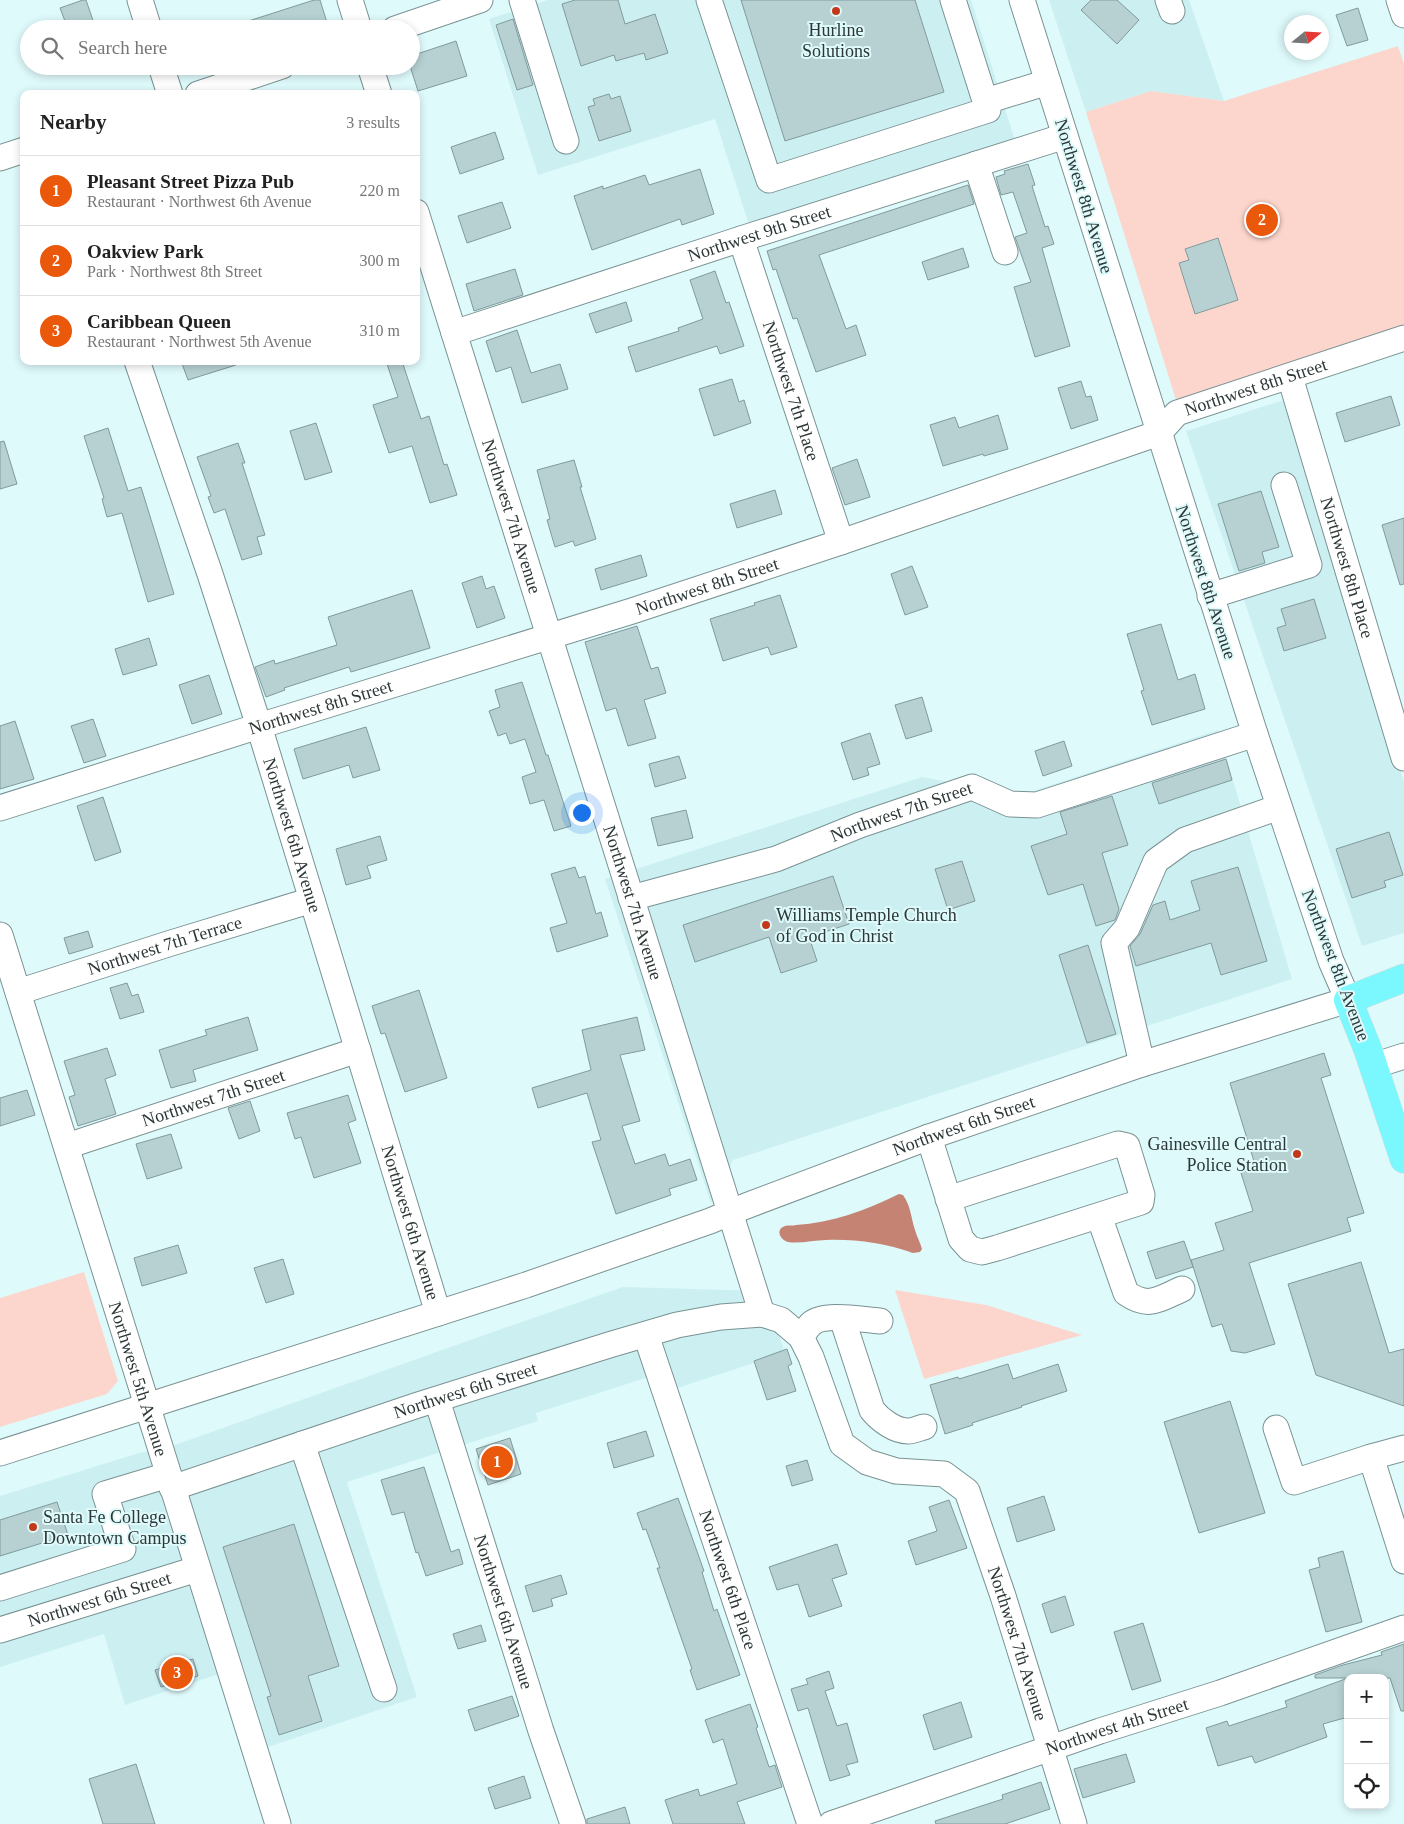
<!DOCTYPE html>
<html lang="en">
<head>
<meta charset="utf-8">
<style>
  body { margin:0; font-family:Georgia,serif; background:#f6f6f6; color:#222 }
  .controls { position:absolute; right:15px; bottom:15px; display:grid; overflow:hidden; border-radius:10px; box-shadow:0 2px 8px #0003 }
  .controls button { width:45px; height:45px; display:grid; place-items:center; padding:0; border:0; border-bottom:1px solid #e0e0e0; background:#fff; color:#222; font:25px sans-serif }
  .compass { position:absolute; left:1284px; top:15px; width:45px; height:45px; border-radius:50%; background:#fff; box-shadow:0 2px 8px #0003; rotate:72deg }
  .you { position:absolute; left:581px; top:812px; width:18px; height:18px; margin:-12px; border:4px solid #fff; border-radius:50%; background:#1a73e8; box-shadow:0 0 0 8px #1a73e833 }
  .badge { display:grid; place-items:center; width:32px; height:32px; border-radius:50%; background:#ea580c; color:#fff; font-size:16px; font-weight:700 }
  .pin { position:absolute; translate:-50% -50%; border:2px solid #fff; box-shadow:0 1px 5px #0006 }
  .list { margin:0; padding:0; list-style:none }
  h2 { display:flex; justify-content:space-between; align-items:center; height:65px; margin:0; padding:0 20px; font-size:21px }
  h2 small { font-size:16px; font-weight:400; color:#767676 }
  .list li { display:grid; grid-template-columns:32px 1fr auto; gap:15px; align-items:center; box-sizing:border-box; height:70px; padding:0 20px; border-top:1px solid #e0e0e0 }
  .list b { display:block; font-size:19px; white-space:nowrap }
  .list p { margin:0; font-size:16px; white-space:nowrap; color:#767676 }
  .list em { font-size:16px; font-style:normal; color:#767676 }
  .icon { flex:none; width:28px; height:28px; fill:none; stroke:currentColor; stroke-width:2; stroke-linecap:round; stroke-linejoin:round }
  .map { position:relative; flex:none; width:1404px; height:1824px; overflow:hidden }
  .search { position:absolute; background:#fff; box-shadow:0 2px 8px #0003; left:20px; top:20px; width:400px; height:55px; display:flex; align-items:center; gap:12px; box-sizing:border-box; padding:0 18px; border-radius:28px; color:#767676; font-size:19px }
  .panel { position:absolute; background:#fff; box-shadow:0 2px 8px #0003; left:20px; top:90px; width:400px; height:275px; border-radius:10px }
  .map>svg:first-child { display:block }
  .built { fill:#ccf0f2 }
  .green { fill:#fcd6cd }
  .water { fill:#c58374 }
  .building { fill:#b7d1d2; stroke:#819a9b }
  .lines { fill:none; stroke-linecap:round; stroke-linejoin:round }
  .minor-casing { stroke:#7a9293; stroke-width:27 }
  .major-casing { stroke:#d9dbdb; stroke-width:29 }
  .minor { stroke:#fff; stroke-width:25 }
  .major { stroke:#7af8fe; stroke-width:28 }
  .poi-dot { fill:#c33818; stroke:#dffafb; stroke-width:2 }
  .labels { text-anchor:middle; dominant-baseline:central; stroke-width:4; stroke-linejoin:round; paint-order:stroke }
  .poi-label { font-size:18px; fill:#2d3737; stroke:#dffafb; text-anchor:start }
  .street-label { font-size:18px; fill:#2d3737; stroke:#dffafb }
</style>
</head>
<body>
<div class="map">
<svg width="1404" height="1824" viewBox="0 0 1404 1824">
  <rect width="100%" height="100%" fill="#dffafb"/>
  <path class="built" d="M548,0H971L1016,144L750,228L715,119L538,175L489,19Z
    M1049,0H1189L1224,101L1151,91L1086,112Z
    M1284,400L1404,782V933L1362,946L1186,431Z
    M1218,730L1292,979L733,1160L711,1203L605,879L922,777L1021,795Z
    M623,1287L765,1291L785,1353L671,1390L655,1375L536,1413L538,1421L347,1482L417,1697L268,1747L243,1666L125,1705L104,1634L0,1667V1496L139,1453L172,1446L507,1327Z"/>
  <path class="green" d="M1398,46L1404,64V328L1184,400H1176L1086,112L1151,91L1224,101Z
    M84,1272L118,1381L107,1394L0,1427V1298Z
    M895,1290L986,1305L1082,1335L924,1379Z"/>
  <path class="water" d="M899,1194L903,1195C911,1206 911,1218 915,1230C917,1237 920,1242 922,1249L920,1252L913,1253C884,1243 856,1239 826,1240C814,1240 800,1244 788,1242C780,1240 775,1229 785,1226C788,1225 793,1226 796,1225C832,1223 867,1210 899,1194Z"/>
  <path class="building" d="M83,0H86L96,29H68L60,8Z
    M314,0H320L329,29H236V25Z
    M575,0H618L625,24L655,14L668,53L646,60L644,53L616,61L614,55L581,66L562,4Z
    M741,0H915L944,92L785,141Z
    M1091,0H1117L1139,20L1117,44L1081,10Z
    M1358,8L1368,40L1347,46L1336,15Z
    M513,19L533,85L517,90L496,25Z
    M456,41L467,76L418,91L411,69V56Z
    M609,94L611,99L620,96L631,131L599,141L588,107L595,105L593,99Z
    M495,132L504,159L460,174L451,147Z
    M1028,164L1035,185L1032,186L1045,227L1048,226L1054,244L1042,248L1070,346L1035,357L1014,287L1031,282L1015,237L1027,233L1013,192L1001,195L996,177L1005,174L1004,171Z
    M700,169L714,214L682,225L680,219L592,250L574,196L603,186V189L645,175L649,185Z
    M968,185L974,204L819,255L846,329L856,325L866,355L816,372L797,318L793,319L776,269L773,270L767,251Z
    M502,202L511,228L467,243L458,216Z
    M1218,238L1238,300L1195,314L1179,263L1189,260L1185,249Z
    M963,248L969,267L928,280L922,262Z
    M515,269L523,295L474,311L466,284Z
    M715,271L726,303L729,302L744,346L720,354L717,346L636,372L628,347L679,331L678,328L703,319L690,280Z
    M626,302L632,321L596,333L589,314Z
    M517,330L531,373L560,364L568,389L522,403L511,367L496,372L486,341Z
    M181,361H235L236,365L188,380Z
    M386,361H402L421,419L429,416L444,465L447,464L457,495L430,503L412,446L389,453L373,405L398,397Z
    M732,379L739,402L744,400L751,423L714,436L699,389Z
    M1081,381L1086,397L1091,396L1098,420L1071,429L1058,388Z
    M1391,396L1400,425L1345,442L1336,413Z
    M998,415L1008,449L984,456L983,454L943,466L930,425L955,417L959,428Z
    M316,423L332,472L305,480L290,431Z
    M108,428L128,491L141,487L174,594L148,602L122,513L107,517L102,499L104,498L84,436Z
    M4,441L17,484L0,489V442Z
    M238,443L245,463H242L265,535L257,537L262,554L242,560L225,509L214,513L208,497L211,496L197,457Z
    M857,459L870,497L845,505L832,468Z
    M574,460L582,487H580L596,539L575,546L573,541L555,547L547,520L550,519L537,470Z
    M775,490L782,514L737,528L730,504Z
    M1261,491L1279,547L1262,552L1265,563L1239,571L1218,504Z
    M1404,518V584L1400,585L1382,525Z
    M641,555L647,576L601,590L595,569Z
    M912,566L928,607L905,615L891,574Z
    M482,576L486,589L494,586L505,618L477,628L462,583Z
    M412,590L430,648L351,672L349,667L284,688L285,690L266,697L255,667L274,660L275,664L337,645L328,617Z
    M780,595L797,647L771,655L768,647L723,661L710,619L755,605L754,603Z
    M1314,599L1326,638L1284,651L1277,628L1286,625L1281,609Z
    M1161,624L1178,680L1195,674L1205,709L1152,725L1141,691L1144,690L1127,634Z
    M637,626L651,669L658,667L666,693L644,700L656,738L628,746L616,708L606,711L585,642Z
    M149,638L157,665L123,675L115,649Z
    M209,675L222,714L192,724L179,685Z
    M522,682L546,755H548L571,826L554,831L544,800L530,804L522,777L536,772L525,739L510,744L506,733L498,736L489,711L500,707L495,690Z
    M922,697L932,731L906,739L895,705Z
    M93,719L106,756L84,763L71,726Z
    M15,721L34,779L0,789V726Z
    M366,727L380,770L353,778L349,765L303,779L294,749Z
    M870,733L880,764L867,768L869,775L853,780L841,743Z
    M1064,741L1072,766L1043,776L1035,751Z
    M679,756L686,778L655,787L649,764Z
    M1226,759L1232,780L1159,804L1152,783Z
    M1112,796L1128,845L1102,853L1119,909L1115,920L1096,926L1083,884L1048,895L1031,846L1067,834L1060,812Z
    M103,797L121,852L95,861L77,806Z
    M686,810L693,838L658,846L651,818Z
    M1389,832L1403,875L1384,881L1386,887L1352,898L1336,849Z
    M380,836L387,860L367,866L371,878L346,885L336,849Z
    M962,861L975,901L948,910L935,869Z
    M575,867L579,878L585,876L596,914L601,912L608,936L557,952L550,928L567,923L551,874Z
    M1238,867L1267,961L1221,975L1211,943L1136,966L1130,946L1140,934L1153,905L1165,901L1170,920L1200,910L1191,881Z
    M833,876L849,924L809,937L817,961L781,973L769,937L695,962L683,925Z
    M88,931L93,947L69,954L64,938Z
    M1088,945L1116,1034L1087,1043L1059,955Z
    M127,983L132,996L138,994L144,1012L120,1019L110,988Z
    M419,990L447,1078L405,1092L385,1033L381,1034L372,1006Z
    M248,1017L258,1050L193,1070L196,1081L171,1088L159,1050L207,1035L205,1030Z
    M637,1017L645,1050L620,1055L640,1121L622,1126L635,1164L665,1154L669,1166L690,1159L697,1180L669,1189L671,1195L616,1214L592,1142L601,1140L587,1093L538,1108L532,1088L591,1070L582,1030Z
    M107,1048L116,1075L105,1079L116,1114L78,1126L69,1097L75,1095L64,1061Z
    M1324,1053L1331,1075L1321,1078L1364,1213L1347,1218L1351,1231L1249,1263L1275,1344L1245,1353L1231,1351L1222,1324L1212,1327L1191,1260L1224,1250L1215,1223L1253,1211L1241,1173L1256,1168L1230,1083Z
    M27,1090L35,1115L0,1126V1098Z
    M348,1095L356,1120L348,1123L361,1163L314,1178L301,1137L295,1139L287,1113Z
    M250,1101L260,1131L239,1139L228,1108Z
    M171,1134L182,1168L147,1179L136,1144Z
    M1184,1241L1193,1267L1156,1279L1147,1252Z
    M178,1245L187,1273L142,1286L134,1258Z
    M283,1259L294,1294L266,1303L254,1268Z
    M1361,1262L1389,1353L1404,1349V1406L1316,1375L1288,1284Z
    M787,1349L792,1364L788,1366L796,1391L767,1400L754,1361Z
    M1008,1364L1013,1379L1058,1364L1067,1391L1021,1406L1022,1407L972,1423L973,1425L945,1434L930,1385L958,1377L959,1379Z
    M1230,1401L1265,1513L1199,1533L1164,1422Z
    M646,1431L654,1456L614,1468L607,1443Z
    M510,1438L521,1474L488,1485L476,1449Z
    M807,1460L813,1480L792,1486L786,1466Z
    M424,1467L451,1552L459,1549L463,1564L426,1576L418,1552L416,1553L404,1512L392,1515L381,1480Z
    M1044,1496L1055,1530L1017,1542L1007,1508Z
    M678,1498L704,1571L702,1572L714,1611L717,1609L740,1675L697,1690L690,1670L692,1669L657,1568H660L646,1529L643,1530L637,1513Z
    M949,1500L967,1548L916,1565L908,1541L937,1531L929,1507Z
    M57,1502L68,1535L0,1556V1520Z
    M294,1524L339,1666L308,1676L322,1721L279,1735L267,1697L271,1696L223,1547Z
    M837,1544L847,1574L832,1579L842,1606L809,1617L798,1584L777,1590L769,1567Z
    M1343,1551L1362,1622L1326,1632L1309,1570L1320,1567L1318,1558Z
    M561,1575L567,1594L551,1599L553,1606L533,1612L525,1586Z
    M1065,1596L1074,1625L1051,1633L1042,1604Z
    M1143,1623L1161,1681L1132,1690L1114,1632Z
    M481,1625L486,1641L458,1649L453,1634Z
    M1404,1644V1711H1401L1390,1678H1315V1675L1343,1665L1382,1655L1381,1652Z
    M193,1659L198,1676L161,1687L155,1670Z
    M829,1671L834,1688L825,1691L837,1726L847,1723L858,1762L846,1765L850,1775L830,1781L808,1708L798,1711L791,1689L808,1684L806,1679Z
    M1348,1678V1717L1323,1724L1327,1737L1255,1763L1252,1756L1218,1766L1206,1728L1227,1721L1229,1726L1287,1707L1285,1701Z
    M512,1696L519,1716L475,1731L468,1710Z
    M961,1702L972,1737L934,1750L923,1715Z
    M750,1704L758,1727L756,1728L769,1767L775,1765L782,1787L737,1802L745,1824H673L665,1800L698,1789L700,1796L737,1784L723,1739L713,1743L705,1720Z
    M1126,1754L1135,1782L1083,1798L1074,1769Z
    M136,1764L155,1824H103L89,1779Z
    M524,1776L531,1798L495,1809L488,1788Z
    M1041,1782L1050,1809L1005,1824H936L935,1821L1003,1799L1002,1795Z
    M625,1807L630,1824H587V1819Z"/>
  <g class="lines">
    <defs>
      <g id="minor">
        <path d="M140,0L149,29"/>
        <path d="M350,0L359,29"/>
        <path d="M522,0L566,141"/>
        <path d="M709,0L769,180L988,110L953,0"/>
        <path d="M1168,0L1172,11"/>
        <path d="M1399,0L1404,15"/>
        <path d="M395,29L480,0"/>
        <path d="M161,66L170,94"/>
        <path d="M370,66L379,94"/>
        <path d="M198,94L282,66"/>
        <path d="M986,101L1048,82"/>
        <path d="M0,158L24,150"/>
        <path d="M976,164L1005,252"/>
        <path id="s1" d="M416,212L762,1314"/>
        <path id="s2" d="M741,239L841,542"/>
        <path id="s3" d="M454,333L741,239L1065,136"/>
        <path id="s4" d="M137,361L210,574L259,726L438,1313"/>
        <path id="s5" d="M1290,377L1404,758"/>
        <path d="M1210,596L1309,565L1284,485"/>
        <path id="s6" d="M0,808L259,726L632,611L841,542L1159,433L1177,413L1404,338"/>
        <path id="s7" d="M631,898L776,859L860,825L972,787L1010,804L1037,805L1255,734"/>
        <path id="s8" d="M0,935C93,1231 183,1528 278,1824"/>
        <path id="s9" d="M18,992L168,944L312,900"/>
        <path d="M1142,1064L1114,943L1127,928L1156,861L1185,840L1279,807"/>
        <path d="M1373,1066L1404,1056"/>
        <path d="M929,1137L961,1239L970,1249L982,1252L997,1248L1141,1202L1142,1195L1127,1146L1118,1144L948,1199"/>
        <path id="s10" d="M67,1146L358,1050"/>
        <path d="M1099,1216L1126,1293C1149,1309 1159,1299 1182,1289"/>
        <path d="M842,1318L872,1410C880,1420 895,1431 908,1431C913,1431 919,1428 924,1427"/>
        <path id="s11" d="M646,1335L810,1824"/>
        <path d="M801,1337C804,1333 807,1328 811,1324C824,1312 863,1320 880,1321"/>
        <path id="s12" d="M437,1400L541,1731L573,1824"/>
        <path d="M1276,1428L1294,1482L1371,1457L1404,1561"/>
        <path d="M302,1444L384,1689"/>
        <path id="s13" d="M0,1453L526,1285L710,1221L746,1206L929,1137L1142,1064L1348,1000L1331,961L1255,734L1022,0"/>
        <path d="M1371,1457L1404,1448"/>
        <path id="s14" d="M172,1488L418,1405L609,1345L677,1325L721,1317L762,1314L781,1320L801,1337L811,1357L842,1444L867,1462L896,1471L944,1474L967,1491L1003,1596L1074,1824"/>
        <path d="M0,1588L123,1549L105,1494L168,1475"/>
        <path id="s15" d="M0,1630L197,1569"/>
        <path id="s16" d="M831,1824L1100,1731L1220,1693L1404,1628"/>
      </g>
      <path id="major" d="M1404,978L1348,1000L1368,1050L1404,1159"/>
    </defs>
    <use href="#minor" class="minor-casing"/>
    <use href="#major" class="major-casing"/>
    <use href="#minor" class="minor"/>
    <use href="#major" class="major"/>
  </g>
  <g class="poi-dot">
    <circle cx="836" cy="11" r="5"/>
    <circle cx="766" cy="925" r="5"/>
    <circle cx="1297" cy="1154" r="5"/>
    <circle cx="33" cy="1527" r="5"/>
  </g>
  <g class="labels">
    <g class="poi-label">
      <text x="836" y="30" text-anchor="middle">Hurline<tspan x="836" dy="21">Solutions</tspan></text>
      <text x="776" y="915">Williams Temple Church<tspan x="776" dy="21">of God in Christ</tspan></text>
      <text x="1287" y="1144" text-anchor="end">Gainesville Central<tspan x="1287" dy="21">Police Station</tspan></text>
      <text x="43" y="1517">Santa Fe College<tspan x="43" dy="21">Downtown Campus</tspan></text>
    </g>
    <g class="street-label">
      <text transform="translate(1084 196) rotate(73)">Northwest 8th Avenue</text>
      <text stroke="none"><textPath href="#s3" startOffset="321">Northwest 9th Street</textPath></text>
      <text stroke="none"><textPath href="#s6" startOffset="1328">Northwest 8th Street</textPath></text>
      <text stroke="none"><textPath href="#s2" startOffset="160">Northwest 7th Place</textPath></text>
      <text stroke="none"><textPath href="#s1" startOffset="319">Northwest 7th Avenue</textPath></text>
      <text stroke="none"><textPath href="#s5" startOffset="199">Northwest 8th Place</textPath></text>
      <text transform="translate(1206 582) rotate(72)">Northwest 8th Avenue</text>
      <text stroke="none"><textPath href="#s6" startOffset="741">Northwest 8th Street</textPath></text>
      <text stroke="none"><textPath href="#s6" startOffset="336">Northwest 8th Street</textPath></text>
      <text stroke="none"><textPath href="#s7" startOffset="284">Northwest 7th Street</textPath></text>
      <text stroke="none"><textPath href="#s4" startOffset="499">Northwest 6th Avenue</textPath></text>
      <text stroke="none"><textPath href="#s1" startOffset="724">Northwest 7th Avenue</textPath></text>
      <text stroke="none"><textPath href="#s9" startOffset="154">Northwest 7th Terrace</textPath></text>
      <text transform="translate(1336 965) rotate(69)">Northwest 8th Avenue</text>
      <text stroke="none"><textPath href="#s10" startOffset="154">Northwest 7th Street</textPath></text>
      <text stroke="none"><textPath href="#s13" startOffset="1018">Northwest 6th Street</textPath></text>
      <text stroke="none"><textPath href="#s4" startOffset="904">Northwest 6th Avenue</textPath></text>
      <text stroke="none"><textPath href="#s8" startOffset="465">Northwest 5th Avenue</textPath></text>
      <text stroke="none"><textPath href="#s14" startOffset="309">Northwest 6th Street</textPath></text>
      <text stroke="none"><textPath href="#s11" startOffset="258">Northwest 6th Place</textPath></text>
      <text stroke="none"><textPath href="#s15" startOffset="104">Northwest 6th Street</textPath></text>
      <text stroke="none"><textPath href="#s12" startOffset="222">Northwest 6th Avenue</textPath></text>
      <text stroke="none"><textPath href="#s14" startOffset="1076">Northwest 7th Avenue</textPath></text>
      <text stroke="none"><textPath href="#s16" startOffset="302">Northwest 4th Street</textPath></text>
    </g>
  </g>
</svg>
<div class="controls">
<button>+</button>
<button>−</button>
<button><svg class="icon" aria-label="locate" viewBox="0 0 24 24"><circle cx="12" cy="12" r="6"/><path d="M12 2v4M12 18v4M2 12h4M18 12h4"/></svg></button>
</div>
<svg class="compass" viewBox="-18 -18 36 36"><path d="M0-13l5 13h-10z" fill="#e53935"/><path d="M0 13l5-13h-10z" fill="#767676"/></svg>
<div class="you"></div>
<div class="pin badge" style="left:497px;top:1462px">1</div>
<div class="pin badge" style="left:1262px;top:220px">2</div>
<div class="pin badge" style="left:177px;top:1673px">3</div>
<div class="search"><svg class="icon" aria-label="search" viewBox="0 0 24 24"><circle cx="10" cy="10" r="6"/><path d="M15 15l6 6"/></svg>Search here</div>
<section class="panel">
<h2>Nearby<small>3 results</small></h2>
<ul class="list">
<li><span class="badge">1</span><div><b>Pleasant Street Pizza Pub</b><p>Restaurant · Northwest 6th Avenue</p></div><em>220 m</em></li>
<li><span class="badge">2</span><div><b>Oakview Park</b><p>Park · Northwest 8th Street</p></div><em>300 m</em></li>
<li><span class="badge">3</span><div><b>Caribbean Queen</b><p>Restaurant · Northwest 5th Avenue</p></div><em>310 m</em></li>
</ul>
</section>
</div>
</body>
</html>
